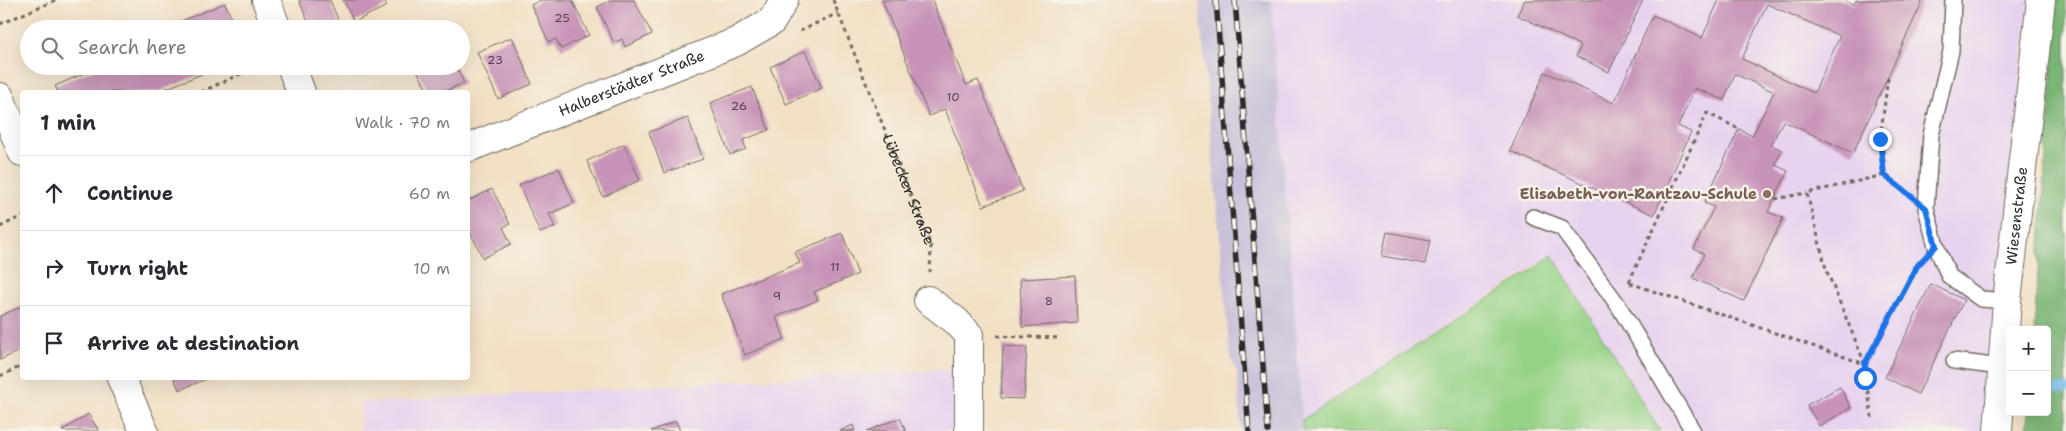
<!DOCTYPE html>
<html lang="en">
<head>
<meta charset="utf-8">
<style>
  body { margin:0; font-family:"Shantell Sans",sans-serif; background:#f2f2f3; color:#2b2b33 }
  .controls { position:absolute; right:15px; bottom:15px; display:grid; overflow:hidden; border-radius:5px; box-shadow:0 5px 20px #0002 }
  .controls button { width:45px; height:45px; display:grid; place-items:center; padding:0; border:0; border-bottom:1px solid #e1e1e2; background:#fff; color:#2b2b33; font:25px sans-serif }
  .stop { position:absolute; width:15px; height:15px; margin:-11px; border:4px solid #1a73e8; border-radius:50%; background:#fff }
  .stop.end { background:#1a73e8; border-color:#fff; box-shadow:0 1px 5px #0008 }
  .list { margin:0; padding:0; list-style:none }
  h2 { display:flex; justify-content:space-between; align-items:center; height:65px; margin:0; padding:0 20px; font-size:21px }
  h2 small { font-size:16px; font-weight:400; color:#7c7c81 }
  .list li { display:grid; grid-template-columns:32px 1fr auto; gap:15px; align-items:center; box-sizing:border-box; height:75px; padding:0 20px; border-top:1px solid #e1e1e2 }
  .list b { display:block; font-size:19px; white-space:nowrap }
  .list em { font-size:16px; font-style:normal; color:#7c7c81 }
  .icon { flex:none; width:28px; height:28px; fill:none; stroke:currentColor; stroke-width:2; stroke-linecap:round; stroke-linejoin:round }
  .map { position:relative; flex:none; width:2066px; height:431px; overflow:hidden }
  .search { position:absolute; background:#fff; box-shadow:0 5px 20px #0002; left:20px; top:20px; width:450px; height:55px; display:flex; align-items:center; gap:12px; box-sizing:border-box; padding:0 18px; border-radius:28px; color:#7c7c81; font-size:19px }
  .panel { position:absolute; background:#fff; box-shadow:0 5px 20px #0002; left:20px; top:90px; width:450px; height:290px; border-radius:5px }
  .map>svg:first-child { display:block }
  .built { fill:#e7d2ef }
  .industrial { fill:#c8bfd8 }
  .green { fill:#97d387; stroke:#617f59 }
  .forest { fill:#79b574; stroke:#527050 }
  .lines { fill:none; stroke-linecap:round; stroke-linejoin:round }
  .stream { stroke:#78bff0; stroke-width:9 }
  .building { fill:#c893b8; fill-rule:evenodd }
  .service-casing { stroke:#716a61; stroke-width:18 }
  .minor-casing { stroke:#716a61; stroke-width:30 }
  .path { stroke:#716a61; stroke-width:3; stroke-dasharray:4 4; stroke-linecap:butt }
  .service { stroke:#fff; stroke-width:15 }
  .minor { stroke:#fff; stroke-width:28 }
  .rail-casing { stroke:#2b2b2b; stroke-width:5.5 }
  .rail { stroke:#f7f3e8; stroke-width:4; stroke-dasharray:11; stroke-linecap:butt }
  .route { stroke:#1a73e8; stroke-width:6 }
  .education-dot { fill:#8d6e63; stroke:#f7f3e8; stroke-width:2 }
  .labels { text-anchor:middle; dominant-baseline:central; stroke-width:5; stroke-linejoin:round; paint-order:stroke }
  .number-label { font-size:12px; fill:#52454e }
  .street-label { font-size:15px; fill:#2b2b2b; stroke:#f7f3e8 }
  .education-label { font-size:15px; font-weight:bold; fill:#785e54; stroke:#f7f3e8; text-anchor:end }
</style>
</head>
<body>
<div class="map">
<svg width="2066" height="431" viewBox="0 0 2066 431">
  <rect width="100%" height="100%" fill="#f7f3e8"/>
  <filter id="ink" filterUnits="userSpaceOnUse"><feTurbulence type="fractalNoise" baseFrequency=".02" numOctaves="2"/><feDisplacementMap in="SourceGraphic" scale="10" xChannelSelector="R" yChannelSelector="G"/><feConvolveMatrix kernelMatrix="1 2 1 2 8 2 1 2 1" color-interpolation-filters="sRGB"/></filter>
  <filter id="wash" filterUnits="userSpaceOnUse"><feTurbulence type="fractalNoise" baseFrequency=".0096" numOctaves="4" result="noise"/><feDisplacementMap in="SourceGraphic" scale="20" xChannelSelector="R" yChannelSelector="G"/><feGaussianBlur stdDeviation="1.12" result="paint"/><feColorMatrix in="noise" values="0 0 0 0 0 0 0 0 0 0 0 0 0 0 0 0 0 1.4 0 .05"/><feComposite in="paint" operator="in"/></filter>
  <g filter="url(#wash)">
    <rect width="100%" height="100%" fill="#f2e0c4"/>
    <path class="built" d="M1271,0H2029L1989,431H1660L1552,255L1302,420Z
      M954,369L953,431H361L360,403Z"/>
    <path class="industrial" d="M1199,0H1271L1303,431H1241L1237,373L1230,357Z"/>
    <path class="green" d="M1552,255L1660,431H1303L1302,420L1527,274Z"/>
    <path class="forest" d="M2057,0H2066V431H2027L2029,412H2047V330H2034Z"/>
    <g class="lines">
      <path class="stream" d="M2058,389H2066"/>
    </g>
    <g id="blocks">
      <path class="building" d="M299,0H330L342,29H311Z
        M343,0H384L387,6L354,22Z
        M541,0H572L589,35L561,49L556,39L549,42L531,5Z
        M612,0H634L652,34L625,47L622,39L614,43L597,7Z
        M882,0H932L966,85L978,80L1023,191L983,206L945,109L929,116Z
        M1525,0H1643L1609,72L1576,56L1581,46L1517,15Z
        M1719,0H1844L1854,5L1856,0H1923L1853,153L1783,121L1771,145L1782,150L1775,165L1788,171L1768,212L1783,218L1744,301L1693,278L1704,254L1694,249L1714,207L1704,203L1739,129L1752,136L1774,92L1735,74L1724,100L1695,88L1678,126L1691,132L1654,215L1510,151L1545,72L1614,103L1653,15L1702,38ZM1767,4L1840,36L1814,93L1742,59Z
        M225,3L236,29H176L174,24Z
        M512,37L532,84L498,99L477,52Z
        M805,51L822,88L786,104L770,67Z
        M101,66H199L202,74L157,92H58L55,86Z
        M415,66H456L464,83L443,92H428Z
        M752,87L769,130L743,140L746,149L730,155L710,103Z
        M688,118L703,159L664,173L649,132Z
        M624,144L640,180L603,197L587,161Z
        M559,168L574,203L549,214L555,227L540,233L519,185Z
        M492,189L510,224L503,227L511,244L483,258L468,228V201Z
        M1387,232L1430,240L1425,264L1382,256Z
        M842,233L858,274L814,292L818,300L776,317L785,339L745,355L721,294L800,263L795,252Z
        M1075,276L1077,323L1022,327L1020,279Z
        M1931,284L1964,300L1918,394L1885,377Z
        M22,306V350L0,360V316Z
        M1003,346L1027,347L1024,399L1001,398Z
        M174,378H209L179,390Z
        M1840,387L1851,408L1819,426L1807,405Z
        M88,414L99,431H62Z
        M900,418L906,431H867Z
        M676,421L680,431H651Z
        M853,425L855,431H840Z"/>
    </g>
  </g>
  <g filter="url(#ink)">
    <use href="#blocks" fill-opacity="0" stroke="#716a61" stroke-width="1"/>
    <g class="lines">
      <defs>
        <path id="service" d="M1953,0L1951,51L1931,135L1926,208L1936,246L1949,276L1981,299L2007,301
          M1533,217L1562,228L1618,305L1693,431
          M1954,361L2001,367"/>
        <g id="minor">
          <path d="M266,0L277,29"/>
          <path d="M291,66L301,92"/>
          <path d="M0,97L22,152"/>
          <path id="s2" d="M468,148L736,42L772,21L784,0"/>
          <path d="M928,300L956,321L969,335V431"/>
          <path d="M121,378L144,431"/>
          <path id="s3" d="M1998,431L2007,301L2041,0"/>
        </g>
      </defs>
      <use href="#service" class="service-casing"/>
      <use href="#minor" class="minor-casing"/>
      <g class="path">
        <path id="s1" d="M833,0L931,246L930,272"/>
        <path d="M0,24L56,0"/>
        <path d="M800,31L838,13"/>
        <path d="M1888,78L1880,139L1884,175L1906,192"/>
        <path d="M201,92L258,66"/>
        <path d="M1775,199L1807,193"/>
        <path d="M0,227L22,216"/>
        <path d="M1629,282L1707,113L1739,129"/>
        <path d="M1630,283L1865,364"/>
        <path d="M997,336L1061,338"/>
        <path d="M1865,364L1826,269L1807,193L1884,175"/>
        <path d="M0,376L22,366"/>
        <path d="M1872,418C1870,400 1865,382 1865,364L1919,264"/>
      </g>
      <use href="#service" class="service"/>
      <use href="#minor" class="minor"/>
      <defs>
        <path id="rail" d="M1216,0L1249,431
          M1235,0L1268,431"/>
      </defs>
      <use href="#rail" class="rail-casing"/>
      <use href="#rail" class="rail"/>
    </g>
  </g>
  <g class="lines" filter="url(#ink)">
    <path class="route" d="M1865,378V364L1917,266L1936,246L1926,208L1884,175L1880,139"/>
  </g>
  <circle class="education-dot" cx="1767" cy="194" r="5"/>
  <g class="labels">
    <g class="number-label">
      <text x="562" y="18">25</text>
      <text x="495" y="60">23</text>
      <text x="953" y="97">10</text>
      <text x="739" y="106">26</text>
      <text x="835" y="267">11</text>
      <text x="777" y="296">9</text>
      <text x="1049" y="301">8</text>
    </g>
    <g class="street-label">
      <text stroke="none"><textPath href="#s2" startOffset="176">Halberstädter Straße</textPath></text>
      <text stroke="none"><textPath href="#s1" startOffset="204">Lübecker Straße</textPath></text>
      <text stroke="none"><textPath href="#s3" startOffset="216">Wiesenstraße</textPath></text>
    </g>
    <g class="education-label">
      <text x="1757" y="194">Elisabeth-von-Rantzau-Schule</text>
    </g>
  </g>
</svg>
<div class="controls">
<button>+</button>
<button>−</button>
</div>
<div class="stop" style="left:1865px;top:378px"></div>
<div class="stop end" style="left:1880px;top:139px"></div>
<div class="search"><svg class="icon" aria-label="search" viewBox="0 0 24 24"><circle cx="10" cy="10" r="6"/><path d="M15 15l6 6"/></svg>Search here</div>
<section class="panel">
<h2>1 min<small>Walk · 70 m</small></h2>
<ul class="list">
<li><svg class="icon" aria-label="ahead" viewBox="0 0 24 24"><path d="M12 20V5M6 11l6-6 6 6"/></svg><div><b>Continue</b></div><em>60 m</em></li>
<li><svg class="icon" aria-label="right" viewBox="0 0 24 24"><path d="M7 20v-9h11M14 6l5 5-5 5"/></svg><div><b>Turn right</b></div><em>10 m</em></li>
<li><svg class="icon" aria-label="arrive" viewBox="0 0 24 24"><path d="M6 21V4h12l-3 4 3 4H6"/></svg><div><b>Arrive at destination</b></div></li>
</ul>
</section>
</div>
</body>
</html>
